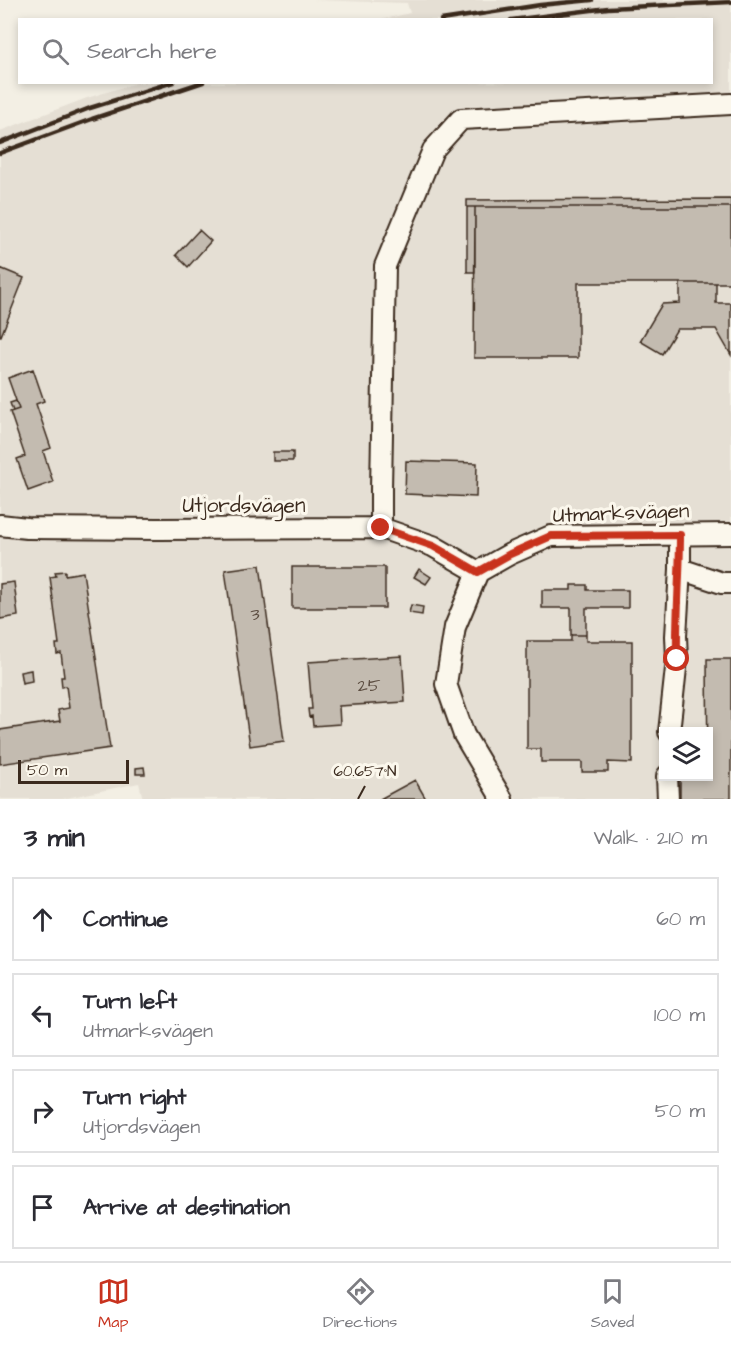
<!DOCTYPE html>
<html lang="en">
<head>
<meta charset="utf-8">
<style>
  body { margin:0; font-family:"Architects Daughter",sans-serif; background:#f2f2f3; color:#2b2b33 }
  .controls { position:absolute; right:18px; bottom:18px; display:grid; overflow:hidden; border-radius:0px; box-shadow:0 3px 9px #0003 }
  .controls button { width:54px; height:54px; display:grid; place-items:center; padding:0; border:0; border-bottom:2px solid #e1e1e2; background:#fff; color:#2b2b33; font:30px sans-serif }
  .scale { position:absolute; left:18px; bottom:15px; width:111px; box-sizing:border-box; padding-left:6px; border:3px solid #3b2a1e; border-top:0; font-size:16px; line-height:21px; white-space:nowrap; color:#3b2a1e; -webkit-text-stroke:4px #fbf7ec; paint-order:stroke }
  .stop { position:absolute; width:18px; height:18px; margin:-14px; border:4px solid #c8321e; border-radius:50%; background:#fff }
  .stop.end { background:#c8321e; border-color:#fff; box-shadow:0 2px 6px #0008 }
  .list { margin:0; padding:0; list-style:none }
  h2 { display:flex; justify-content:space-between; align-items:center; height:78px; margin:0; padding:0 24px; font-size:26px }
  h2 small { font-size:20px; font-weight:400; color:#7c7c81 }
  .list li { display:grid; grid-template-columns:39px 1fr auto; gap:18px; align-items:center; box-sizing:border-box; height:84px; margin:0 12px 12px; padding:0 12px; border:2px solid #e1e1e2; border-radius:0px }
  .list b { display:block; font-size:22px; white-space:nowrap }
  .list p { margin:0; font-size:20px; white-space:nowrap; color:#7c7c81 }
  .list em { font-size:20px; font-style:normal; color:#7c7c81 }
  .icon { flex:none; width:33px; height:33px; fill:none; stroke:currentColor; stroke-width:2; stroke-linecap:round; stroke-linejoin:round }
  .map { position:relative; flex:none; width:731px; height:799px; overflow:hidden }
  .search { position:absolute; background:#fff; box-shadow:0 3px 9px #0003; left:18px; right:18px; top:18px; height:66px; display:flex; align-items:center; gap:15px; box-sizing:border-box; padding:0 21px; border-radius:0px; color:#7c7c81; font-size:22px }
  .sheet { height:462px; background:#fff }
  nav { display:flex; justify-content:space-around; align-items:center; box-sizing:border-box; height:84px; border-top:2px solid #e1e1e2; background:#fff; font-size:16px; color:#7c7c81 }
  nav a { display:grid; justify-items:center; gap:3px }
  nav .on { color:#c8321e }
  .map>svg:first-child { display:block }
  .built { fill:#e5dfd4; fill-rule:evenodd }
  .building { fill:#c3bbb0; stroke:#3b2a1e; stroke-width:1.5 }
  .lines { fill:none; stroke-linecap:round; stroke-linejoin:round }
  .minor-casing { stroke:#3b2a1e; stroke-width:24 }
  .minor { stroke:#fbf7ec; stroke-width:20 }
  .rail { stroke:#3b2a1e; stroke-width:4.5 }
  .route { stroke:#c8321e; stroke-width:8 }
  .ticks { fill:none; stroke:#3b2a1e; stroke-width:2 }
  .labels { text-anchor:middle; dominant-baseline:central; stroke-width:6; stroke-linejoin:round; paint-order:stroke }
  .number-label { font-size:18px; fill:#5d4e42 }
  .street-label { font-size:21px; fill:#3b2a1e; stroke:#fbf7ec }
  .ticks-label { font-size:15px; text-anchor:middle; fill:#3b2a1e; stroke:#fbf7ec; stroke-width:6; stroke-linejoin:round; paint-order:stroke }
</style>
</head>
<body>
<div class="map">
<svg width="731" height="799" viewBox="0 0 731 799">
  <rect width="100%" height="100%" fill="#f3efe4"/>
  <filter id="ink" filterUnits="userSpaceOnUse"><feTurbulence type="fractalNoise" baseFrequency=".0167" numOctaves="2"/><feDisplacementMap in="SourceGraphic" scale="12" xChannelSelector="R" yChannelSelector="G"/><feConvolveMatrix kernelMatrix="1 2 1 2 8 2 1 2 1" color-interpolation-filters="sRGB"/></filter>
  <g filter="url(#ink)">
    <path class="built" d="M312,0H731V799H143L139,783L62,799H0V131L87,98L137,83L712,82V20H380L410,13L407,3ZM664,732H708V776H664Z"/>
    <path class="building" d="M731,199V207H467V200Z
      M467,207H475V272H467Z
      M475,207H731V283H578V358H474Z
      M199,230L211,241L188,267L176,255Z
      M0,268L24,278L1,336H0Z
      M680,283H716V303H731V355L716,329H677L662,354L640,341L662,304L680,303Z
      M33,369L44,401L36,404L51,448L43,451L53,482L28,491L17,459L25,456L10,412L19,409L8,378Z
      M16,401L19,409L13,411L10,403Z
      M273,452H293V461H273Z
      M406,461L477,463L476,497L405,494Z
      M260,565L284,741L250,746L225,570Z
      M292,567H385V608H292Z
      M419,569L431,577L426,584L414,577Z
      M65,571V575L83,572L110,748L0,764V730L60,721L58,710L69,708L66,686L62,687L61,677H64L61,653L57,654L56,644H59L50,577L56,576L55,572Z
      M14,582L18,616L0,619V584Z
      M571,585H587V590H628V608H586V635H571V608H542V590H571Z
      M411,605L423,607L422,615L409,613Z
      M571,635H586V641H632V763L608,762V772H582V762H541V749H527V641H571Z
      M402,656L405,702L339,706L340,724L313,726L312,716L309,717L308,709H312L308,662Z
      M707,659H731V799H680V776H708Z
      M31,670L32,681L22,683L20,672Z
      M144,767L145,774H136V768Z
      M415,780L426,799H380Z"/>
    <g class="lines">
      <defs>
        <path id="minor" d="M0,525L27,528L158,529L381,528L433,546L478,572
          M381,528V489L385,266L433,150L461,119L731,104
          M680,535V569L722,583H731
          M669,732L677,659L676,636L680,569
          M667,776L668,799
          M502,799L464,735L446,684L455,627L478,572L510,554L551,536L731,534"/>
      </defs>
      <use href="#minor" class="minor-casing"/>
      <use href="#minor" class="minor"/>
      <path class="rail" d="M441,20L540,5L592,0
        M511,20L608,8L731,2
        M0,143L90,108L173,82
        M0,153L92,119L203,82"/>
    </g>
  </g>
  <g class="lines" filter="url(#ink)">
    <path class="route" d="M381,528L433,546L478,572L510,554L551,536L680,535C680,576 676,617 677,659"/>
  </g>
  <path class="ticks" d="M358,799L365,786"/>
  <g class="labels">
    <g class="number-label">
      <text x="255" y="614">3</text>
      <text x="369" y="685">25</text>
    </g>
    <g class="street-label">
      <text x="244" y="505">Utjordsvägen</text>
      <text transform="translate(621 513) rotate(-2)">Utmarksvägen</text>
    </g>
  </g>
  <g class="ticks-label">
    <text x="365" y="776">60.657°N</text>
  </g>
</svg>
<div class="controls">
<button><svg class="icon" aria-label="layers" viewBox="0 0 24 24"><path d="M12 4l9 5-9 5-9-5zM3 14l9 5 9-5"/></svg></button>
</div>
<div class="scale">50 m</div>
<div class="stop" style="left:677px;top:659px"></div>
<div class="stop end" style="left:381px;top:528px"></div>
<div class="search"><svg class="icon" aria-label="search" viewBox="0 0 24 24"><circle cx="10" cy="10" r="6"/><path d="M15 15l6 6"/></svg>Search here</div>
</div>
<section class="sheet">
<h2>3 min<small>Walk · 210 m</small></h2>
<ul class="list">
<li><svg class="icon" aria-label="ahead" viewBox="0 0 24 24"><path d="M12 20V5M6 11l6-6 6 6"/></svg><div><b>Continue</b></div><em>60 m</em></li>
<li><svg class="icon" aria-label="left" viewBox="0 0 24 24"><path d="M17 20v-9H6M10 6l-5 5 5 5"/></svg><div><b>Turn left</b><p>Utmarksvägen</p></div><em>100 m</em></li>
<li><svg class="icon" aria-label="right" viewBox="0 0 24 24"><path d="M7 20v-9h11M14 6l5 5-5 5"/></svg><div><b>Turn right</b><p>Utjordsvägen</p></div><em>50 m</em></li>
<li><svg class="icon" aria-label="arrive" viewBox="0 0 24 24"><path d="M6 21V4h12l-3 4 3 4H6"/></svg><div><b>Arrive at destination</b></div></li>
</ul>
</section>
<nav>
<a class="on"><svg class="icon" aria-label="map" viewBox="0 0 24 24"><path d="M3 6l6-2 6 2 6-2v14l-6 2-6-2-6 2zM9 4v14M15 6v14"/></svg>Map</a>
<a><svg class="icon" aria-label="directions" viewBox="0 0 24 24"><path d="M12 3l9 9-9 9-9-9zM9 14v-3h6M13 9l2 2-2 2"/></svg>Directions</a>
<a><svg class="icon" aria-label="saved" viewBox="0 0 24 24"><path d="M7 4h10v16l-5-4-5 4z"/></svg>Saved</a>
</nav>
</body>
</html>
